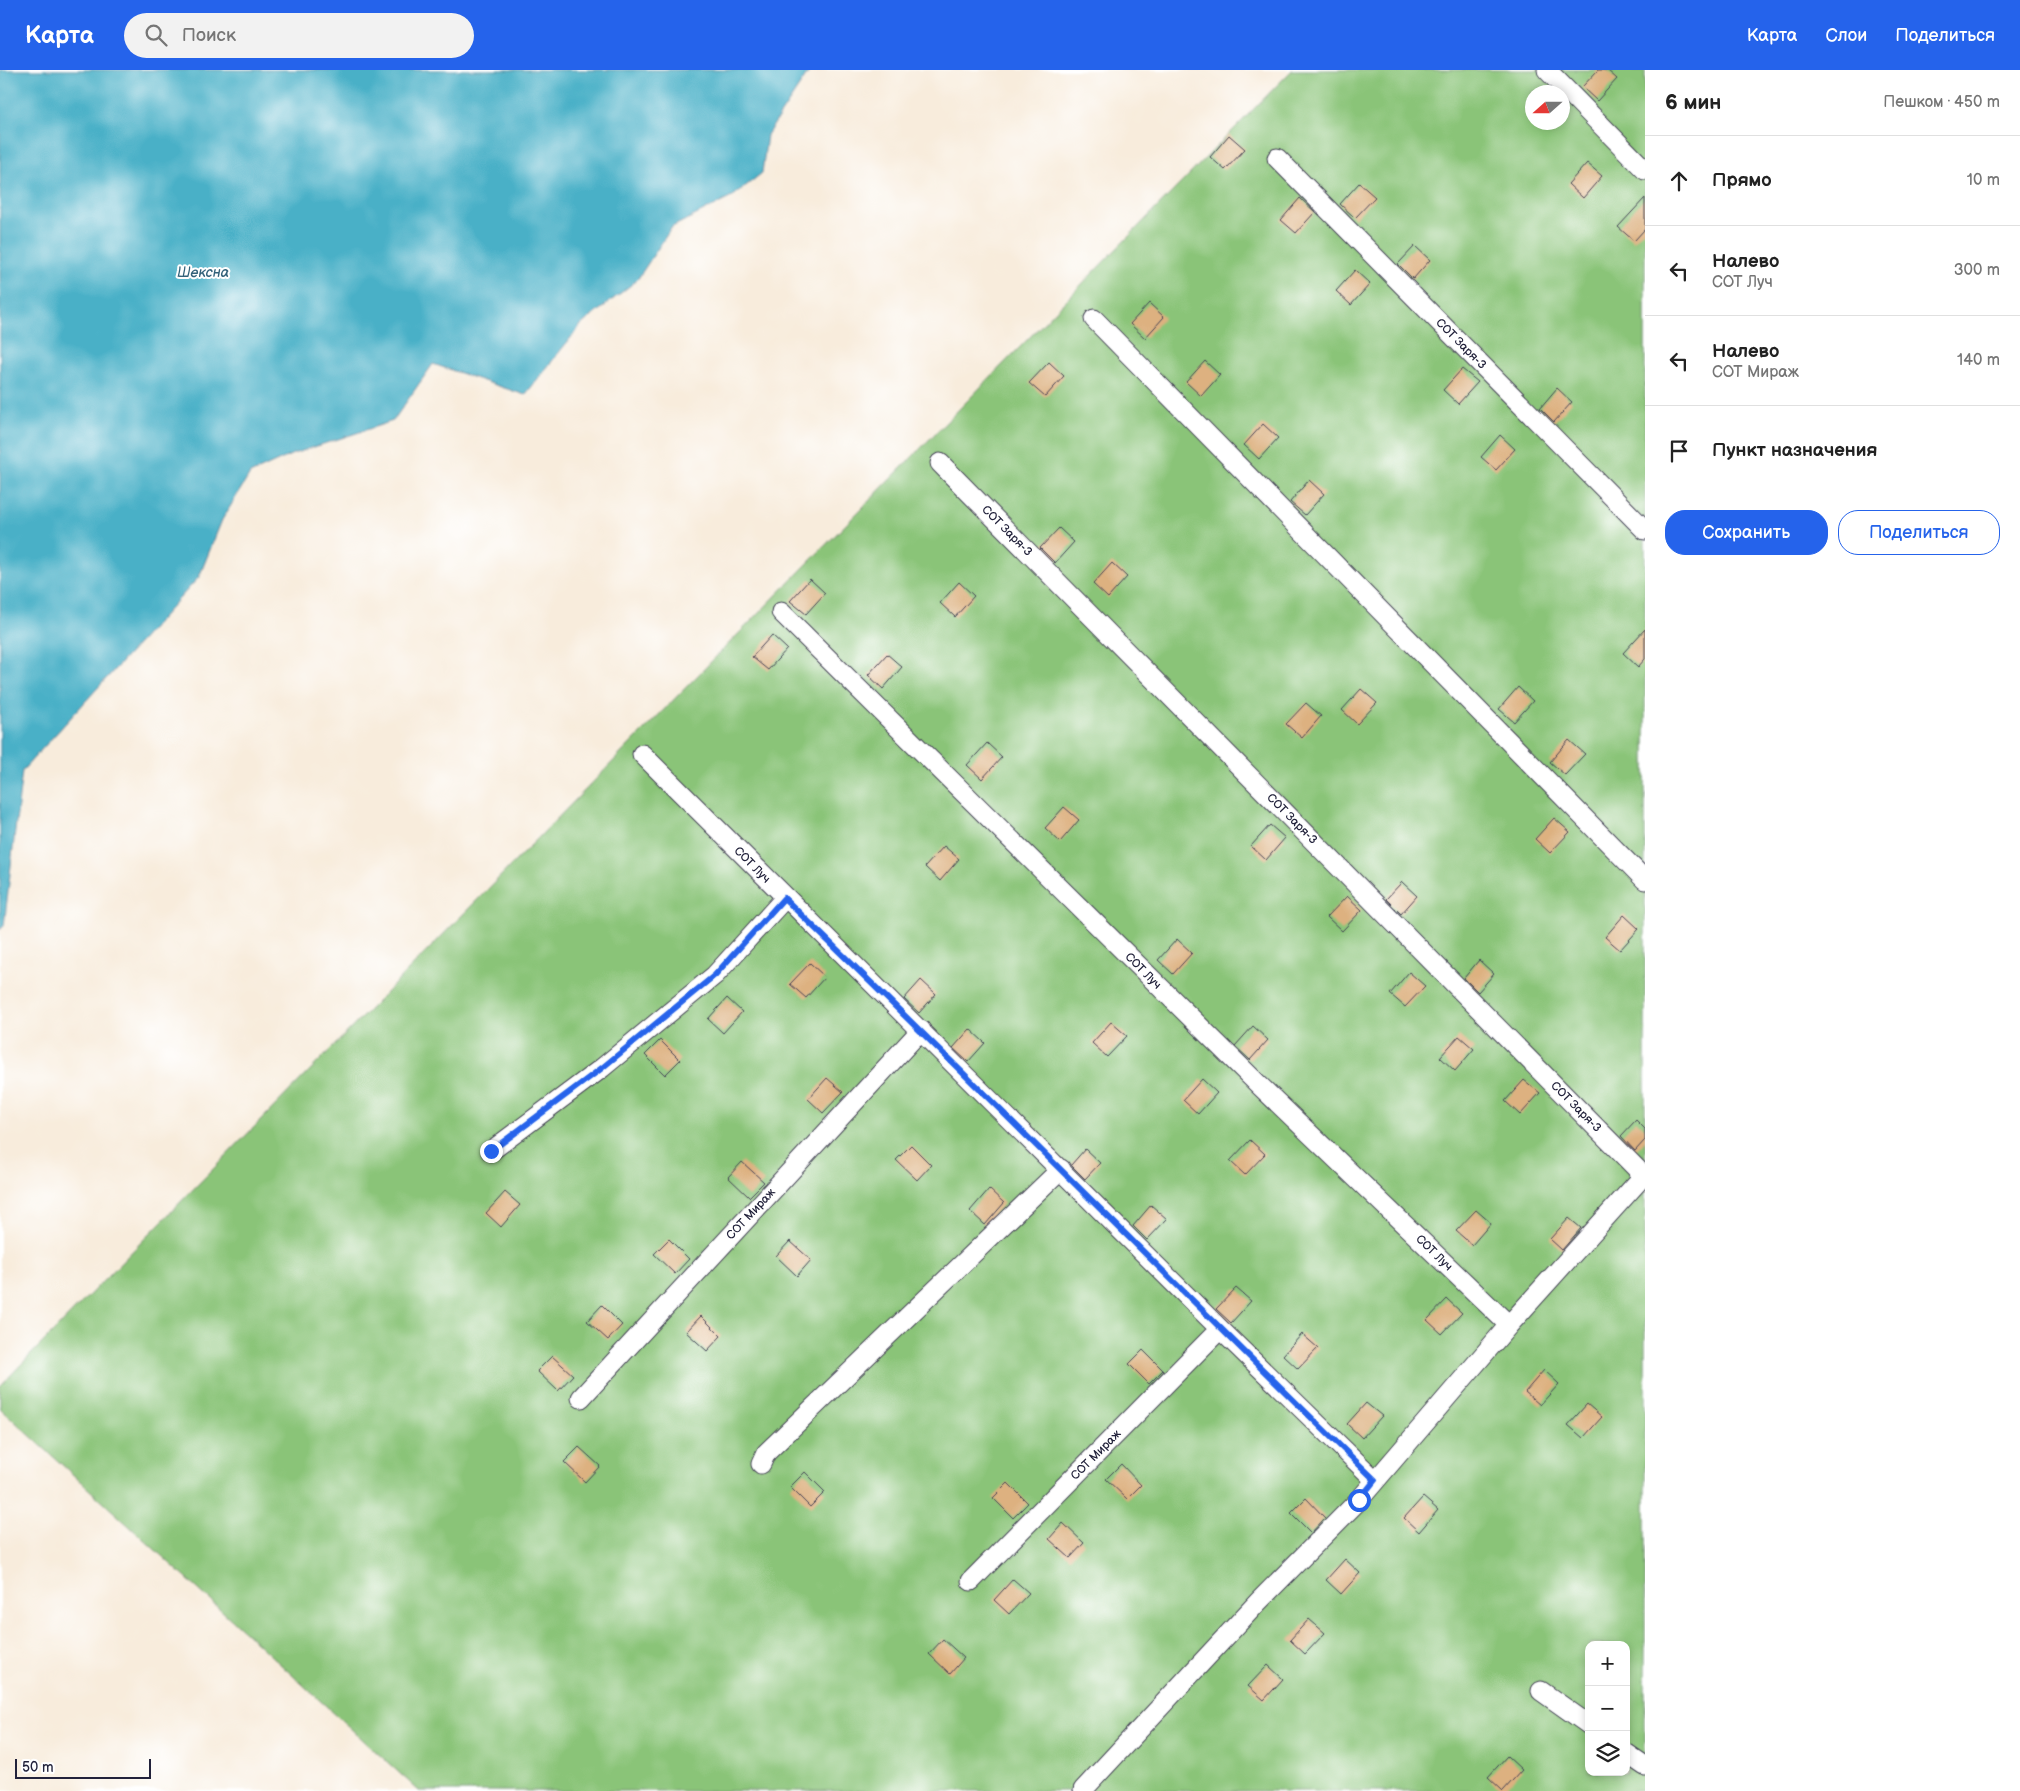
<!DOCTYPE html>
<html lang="ru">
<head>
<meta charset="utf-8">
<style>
  body { margin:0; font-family:"Balsamiq Sans",sans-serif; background:#f2f2f2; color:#222 }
  .controls { position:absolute; right:15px; bottom:15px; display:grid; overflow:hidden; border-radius:10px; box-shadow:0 2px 8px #0003 }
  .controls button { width:45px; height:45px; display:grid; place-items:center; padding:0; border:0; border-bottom:1px solid #e0e0e0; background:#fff; color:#222; font:25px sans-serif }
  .compass { position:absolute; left:1525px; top:15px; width:45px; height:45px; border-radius:50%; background:#fff; box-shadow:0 2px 8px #0003; rotate:249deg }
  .scale { position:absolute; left:15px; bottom:12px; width:136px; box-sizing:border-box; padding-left:5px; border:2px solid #22223b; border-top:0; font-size:14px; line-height:18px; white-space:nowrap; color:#22223b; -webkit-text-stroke:4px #fff; paint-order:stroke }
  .stop { position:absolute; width:15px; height:15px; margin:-11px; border:4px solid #2563eb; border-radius:50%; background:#fff }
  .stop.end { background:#2563eb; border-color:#fff; box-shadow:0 1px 5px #0008 }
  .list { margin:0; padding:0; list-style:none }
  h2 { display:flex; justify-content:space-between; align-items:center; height:65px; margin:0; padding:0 20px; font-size:21px }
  h2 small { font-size:16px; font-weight:400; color:#767676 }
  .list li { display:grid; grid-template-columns:32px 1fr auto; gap:15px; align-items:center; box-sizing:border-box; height:90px; padding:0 20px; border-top:1px solid #e0e0e0 }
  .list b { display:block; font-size:19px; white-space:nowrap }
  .list p { margin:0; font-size:16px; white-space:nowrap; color:#767676 }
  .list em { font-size:16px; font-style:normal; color:#767676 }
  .actions { display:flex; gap:10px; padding:15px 20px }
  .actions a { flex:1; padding:11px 0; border:1px solid #2563eb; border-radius:20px; text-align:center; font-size:18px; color:#2563eb }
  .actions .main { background:#2563eb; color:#fff }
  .icon { flex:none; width:28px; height:28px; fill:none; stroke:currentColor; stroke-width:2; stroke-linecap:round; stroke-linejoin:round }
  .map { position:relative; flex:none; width:1645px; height:1721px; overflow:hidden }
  header { display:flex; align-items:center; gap:30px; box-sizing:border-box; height:70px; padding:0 25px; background:#2563eb; color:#fff }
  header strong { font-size:24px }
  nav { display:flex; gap:28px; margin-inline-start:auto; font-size:18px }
  .search { width:350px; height:45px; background:#f2f2f2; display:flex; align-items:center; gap:12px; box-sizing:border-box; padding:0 18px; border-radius:28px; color:#767676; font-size:19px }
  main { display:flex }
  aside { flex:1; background:#fff }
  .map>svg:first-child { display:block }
  .garden { fill:#8ac478; stroke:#56735a; fill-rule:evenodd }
  .water { fill:#48b0c7; stroke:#356981 }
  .building { fill:#ddb180 }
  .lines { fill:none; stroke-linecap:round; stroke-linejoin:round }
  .minor-casing { stroke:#424053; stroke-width:21 }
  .minor { stroke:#fff; stroke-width:19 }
  .route { stroke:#2563eb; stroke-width:6 }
  .labels { text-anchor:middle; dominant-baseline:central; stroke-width:4; stroke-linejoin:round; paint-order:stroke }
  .street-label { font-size:12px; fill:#22223b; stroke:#fff }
  .water-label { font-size:14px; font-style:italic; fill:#33627a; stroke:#fff }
</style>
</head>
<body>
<header>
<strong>Карта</strong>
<div class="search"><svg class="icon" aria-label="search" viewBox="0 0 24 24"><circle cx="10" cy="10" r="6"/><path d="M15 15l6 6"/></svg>Поиск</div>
<nav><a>Карта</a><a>Слои</a><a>Поделиться</a></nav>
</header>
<main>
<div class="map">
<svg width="1645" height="1721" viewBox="0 0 1645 1721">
  <rect width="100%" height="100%" fill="#fff"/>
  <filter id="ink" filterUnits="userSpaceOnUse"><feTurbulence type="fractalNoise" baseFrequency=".02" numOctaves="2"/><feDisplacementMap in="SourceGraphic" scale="10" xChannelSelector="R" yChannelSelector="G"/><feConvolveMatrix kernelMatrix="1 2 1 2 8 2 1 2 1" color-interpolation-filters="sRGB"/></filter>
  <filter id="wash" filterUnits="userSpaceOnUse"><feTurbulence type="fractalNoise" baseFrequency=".0096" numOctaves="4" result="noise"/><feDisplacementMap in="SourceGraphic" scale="20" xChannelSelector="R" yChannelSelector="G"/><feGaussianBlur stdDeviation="1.12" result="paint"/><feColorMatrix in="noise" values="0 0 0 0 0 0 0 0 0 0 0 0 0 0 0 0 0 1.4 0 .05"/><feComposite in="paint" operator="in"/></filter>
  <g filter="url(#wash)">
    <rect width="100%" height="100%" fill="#f8ecdc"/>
    <path class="garden" d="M1292,0H1645V1721H419L0,1338V1316ZM1532,22H1562V52H1532ZM1589,1575H1626V1702H1589Z"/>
    <path class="water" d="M0,0H810L767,65L762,103L732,127L672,157L637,210L581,255L525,325L433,294L393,351L293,384L250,404L222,450L199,507L22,701L4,856L0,860Z"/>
    <g id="blocks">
      <path class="building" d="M1598,0H1607L1617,9L1597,31L1582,17Z
        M1229,65L1245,79L1225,100L1210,87Z
        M1587,93L1602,106L1583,128L1568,114Z
        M1359,113L1375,127L1355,148L1340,134Z
        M1300,128L1315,142L1296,163L1281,150Z
        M1645,128V159L1634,171L1618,157Z
        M1415,176L1430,190L1413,209L1398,194Z
        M1355,200L1370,214L1351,235L1336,221Z
        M1149,233L1164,247L1145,268L1130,254Z
        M1205,291L1220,305L1201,326L1186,312Z
        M1049,292L1064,306L1045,327L1029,313Z
        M1462,299L1478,312L1458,334L1443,320Z
        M1557,318L1572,332L1554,352L1540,338Z
        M1263,354L1278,368L1259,389L1244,375Z
        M1500,365L1515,379L1496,400L1481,387Z
        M1309,410L1324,424L1305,445L1290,432Z
        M1059,458L1074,472L1055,493L1040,478Z
        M1112,493L1127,507L1108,528L1093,514Z
        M810,509L825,523L806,544L790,531Z
        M959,512L974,526L955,547L940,533Z
        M1645,559V589L1638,597L1623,583Z
        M772,565L787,579L768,600L752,587Z
        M887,584L902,597L883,619L868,605Z
        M1518,617L1533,631L1514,652L1499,639Z
        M1361,619L1377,633L1357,654L1342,640Z
        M1306,633L1321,646L1302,668L1286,654Z
        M1569,670L1585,684L1565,705L1550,692Z
        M987,673L1002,687L982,709L967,695Z
        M1064,737L1079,750L1060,772L1045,758Z
        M1554,748L1570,762L1550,783L1535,769Z
        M1270,755L1285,768L1266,790L1251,776Z
        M944,776L959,789L940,811L925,797Z
        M1402,812L1417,826L1401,844L1386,829Z
        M1347,826L1362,840L1342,861L1327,847Z
        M1624,845L1639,859L1620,880L1605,867Z
        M1177,869L1192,883L1173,904L1158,890Z
        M1479,890L1494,904L1478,922L1464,908Z
        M810,893L825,907L806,928L790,914Z
        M1409,902L1425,916L1405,937L1390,924Z
        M921,910L936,924L919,943L904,929Z
        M727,928L742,942L723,963L708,949Z
        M1111,952L1127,966L1107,987L1092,973Z
        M1253,956L1268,970L1250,990L1235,976Z
        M970,959L985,973L968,992L953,978Z
        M1459,966L1474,979L1455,1001L1440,987Z
        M660,970L680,990L665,1005L645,985Z
        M827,1008L843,1022L823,1043L808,1029Z
        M1202,1009L1217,1023L1198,1044L1183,1030Z
        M1524,1010L1540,1023L1520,1045L1505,1031Z
        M1636,1050L1645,1059V1070L1635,1081L1621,1066Z
        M1250,1070L1265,1084L1245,1105L1230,1091Z
        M911,1075L931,1095L917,1110L896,1090Z
        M1085,1079L1100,1093L1085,1109L1071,1095Z
        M742,1092L764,1112L749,1127L728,1107Z
        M989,1119L1004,1133L985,1155L970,1141Z
        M505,1122L520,1135L501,1157L486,1143Z
        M1151,1135L1167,1149L1147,1170L1133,1156Z
        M1476,1140L1491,1153L1472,1175L1456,1161Z
        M1569,1148L1581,1158L1562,1180L1550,1169Z
        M669,1169L689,1189L675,1204L654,1184Z
        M790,1171L811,1190L797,1206L776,1186Z
        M1236,1218L1251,1231L1231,1253L1216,1239Z
        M1447,1229L1462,1243L1442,1264L1427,1250Z
        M602,1235L622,1255L608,1270L587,1251Z
        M701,1246L721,1266L707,1281L686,1262Z
        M1302,1264L1318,1278L1298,1299L1283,1285Z
        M1143,1280L1163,1300L1149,1314L1129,1294Z
        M552,1286L573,1305L558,1321L537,1301Z
        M1544,1300L1559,1314L1540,1335L1525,1322Z
        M1366,1333L1382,1346L1362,1368L1347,1354Z
        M1587,1334L1602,1347L1583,1368L1568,1355Z
        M579,1377L600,1396L585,1412L564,1392Z
        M1121,1394L1141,1415L1127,1429L1106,1409Z
        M805,1402L825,1422L810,1437L790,1417Z
        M1008,1413L1028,1433L1013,1448L993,1428Z
        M1423,1427L1438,1440L1419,1462L1404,1448Z
        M1306,1428L1325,1448L1311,1463L1291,1443Z
        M1063,1453L1084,1473L1070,1488L1049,1469Z
        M1345,1489L1360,1503L1341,1524L1326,1510Z
        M1013,1509L1029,1523L1009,1544L994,1530Z
        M1309,1549L1325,1563L1305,1584L1290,1570Z
        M943,1569L964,1588L950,1604L929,1584Z
        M1268,1595L1283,1609L1264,1630L1248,1616Z
        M1507,1686L1522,1700L1503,1721L1488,1707Z"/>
    </g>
  </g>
  <g filter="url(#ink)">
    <use href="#blocks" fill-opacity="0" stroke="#424053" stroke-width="1"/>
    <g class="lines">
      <defs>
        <path id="minor" d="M1547,0L1645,100
          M1277,88L1645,460
          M1094,249L1645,810
          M940,393L1643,1105
          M781,542L1258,1014L1509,1255
          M642,684L1220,1259L1375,1410
          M491,1081L602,998L715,905L785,828
          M581,1328L921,960
          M761,1394L766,1383L1061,1099
          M971,1511L1220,1259
          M1541,1621L1589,1655
          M1626,1683L1645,1696
          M1083,1720L1258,1532L1359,1430L1509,1255L1645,1104"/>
      </defs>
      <use href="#minor" class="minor-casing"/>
      <use href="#minor" class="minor"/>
    </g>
  </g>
  <g class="lines" filter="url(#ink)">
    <path class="route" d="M491,1081L602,998L715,905L784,828C983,1020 1177,1217 1375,1410L1359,1430"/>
  </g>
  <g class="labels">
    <g class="street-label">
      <text transform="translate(1461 274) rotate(45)">СОТ Заря-3</text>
      <text transform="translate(1007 461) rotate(45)">СОТ Заря-3</text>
      <text transform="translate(1292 749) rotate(45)">СОТ Заря-3</text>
      <text transform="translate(752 795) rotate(45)">СОТ Луч</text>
      <text transform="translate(1143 901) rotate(45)">СОТ Луч</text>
      <text transform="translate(1576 1037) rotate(45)">СОТ Заря-3</text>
      <text transform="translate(751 1144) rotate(-47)">СОТ Мираж</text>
      <text transform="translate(1434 1183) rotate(44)">СОТ Луч</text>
      <text transform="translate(1096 1385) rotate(-45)">СОТ Мираж</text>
    </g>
    <g class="water-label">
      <text x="203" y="202">Шексна</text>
    </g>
  </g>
</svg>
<div class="controls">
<button>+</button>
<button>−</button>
<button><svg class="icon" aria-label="layers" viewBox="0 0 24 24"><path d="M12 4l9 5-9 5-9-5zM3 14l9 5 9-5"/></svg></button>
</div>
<svg class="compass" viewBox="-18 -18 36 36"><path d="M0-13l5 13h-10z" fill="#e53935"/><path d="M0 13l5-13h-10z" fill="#767676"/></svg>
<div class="scale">50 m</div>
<div class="stop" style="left:1359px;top:1430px"></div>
<div class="stop end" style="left:491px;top:1081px"></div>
</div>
<aside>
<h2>6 мин<small>Пешком · 450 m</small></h2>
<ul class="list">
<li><svg class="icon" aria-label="ahead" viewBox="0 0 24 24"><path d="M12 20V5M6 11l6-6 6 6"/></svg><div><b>Прямо</b></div><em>10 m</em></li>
<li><svg class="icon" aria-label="left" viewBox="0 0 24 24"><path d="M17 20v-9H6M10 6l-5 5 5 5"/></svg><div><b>Налево</b><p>СОТ Луч</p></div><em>300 m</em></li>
<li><svg class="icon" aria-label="left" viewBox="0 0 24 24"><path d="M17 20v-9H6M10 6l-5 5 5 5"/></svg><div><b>Налево</b><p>СОТ Мираж</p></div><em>140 m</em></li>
<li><svg class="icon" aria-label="arrive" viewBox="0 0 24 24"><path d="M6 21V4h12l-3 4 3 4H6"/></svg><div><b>Пункт назначения</b></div></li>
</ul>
<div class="actions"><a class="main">Сохранить</a><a>Поделиться</a></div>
</aside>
</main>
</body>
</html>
